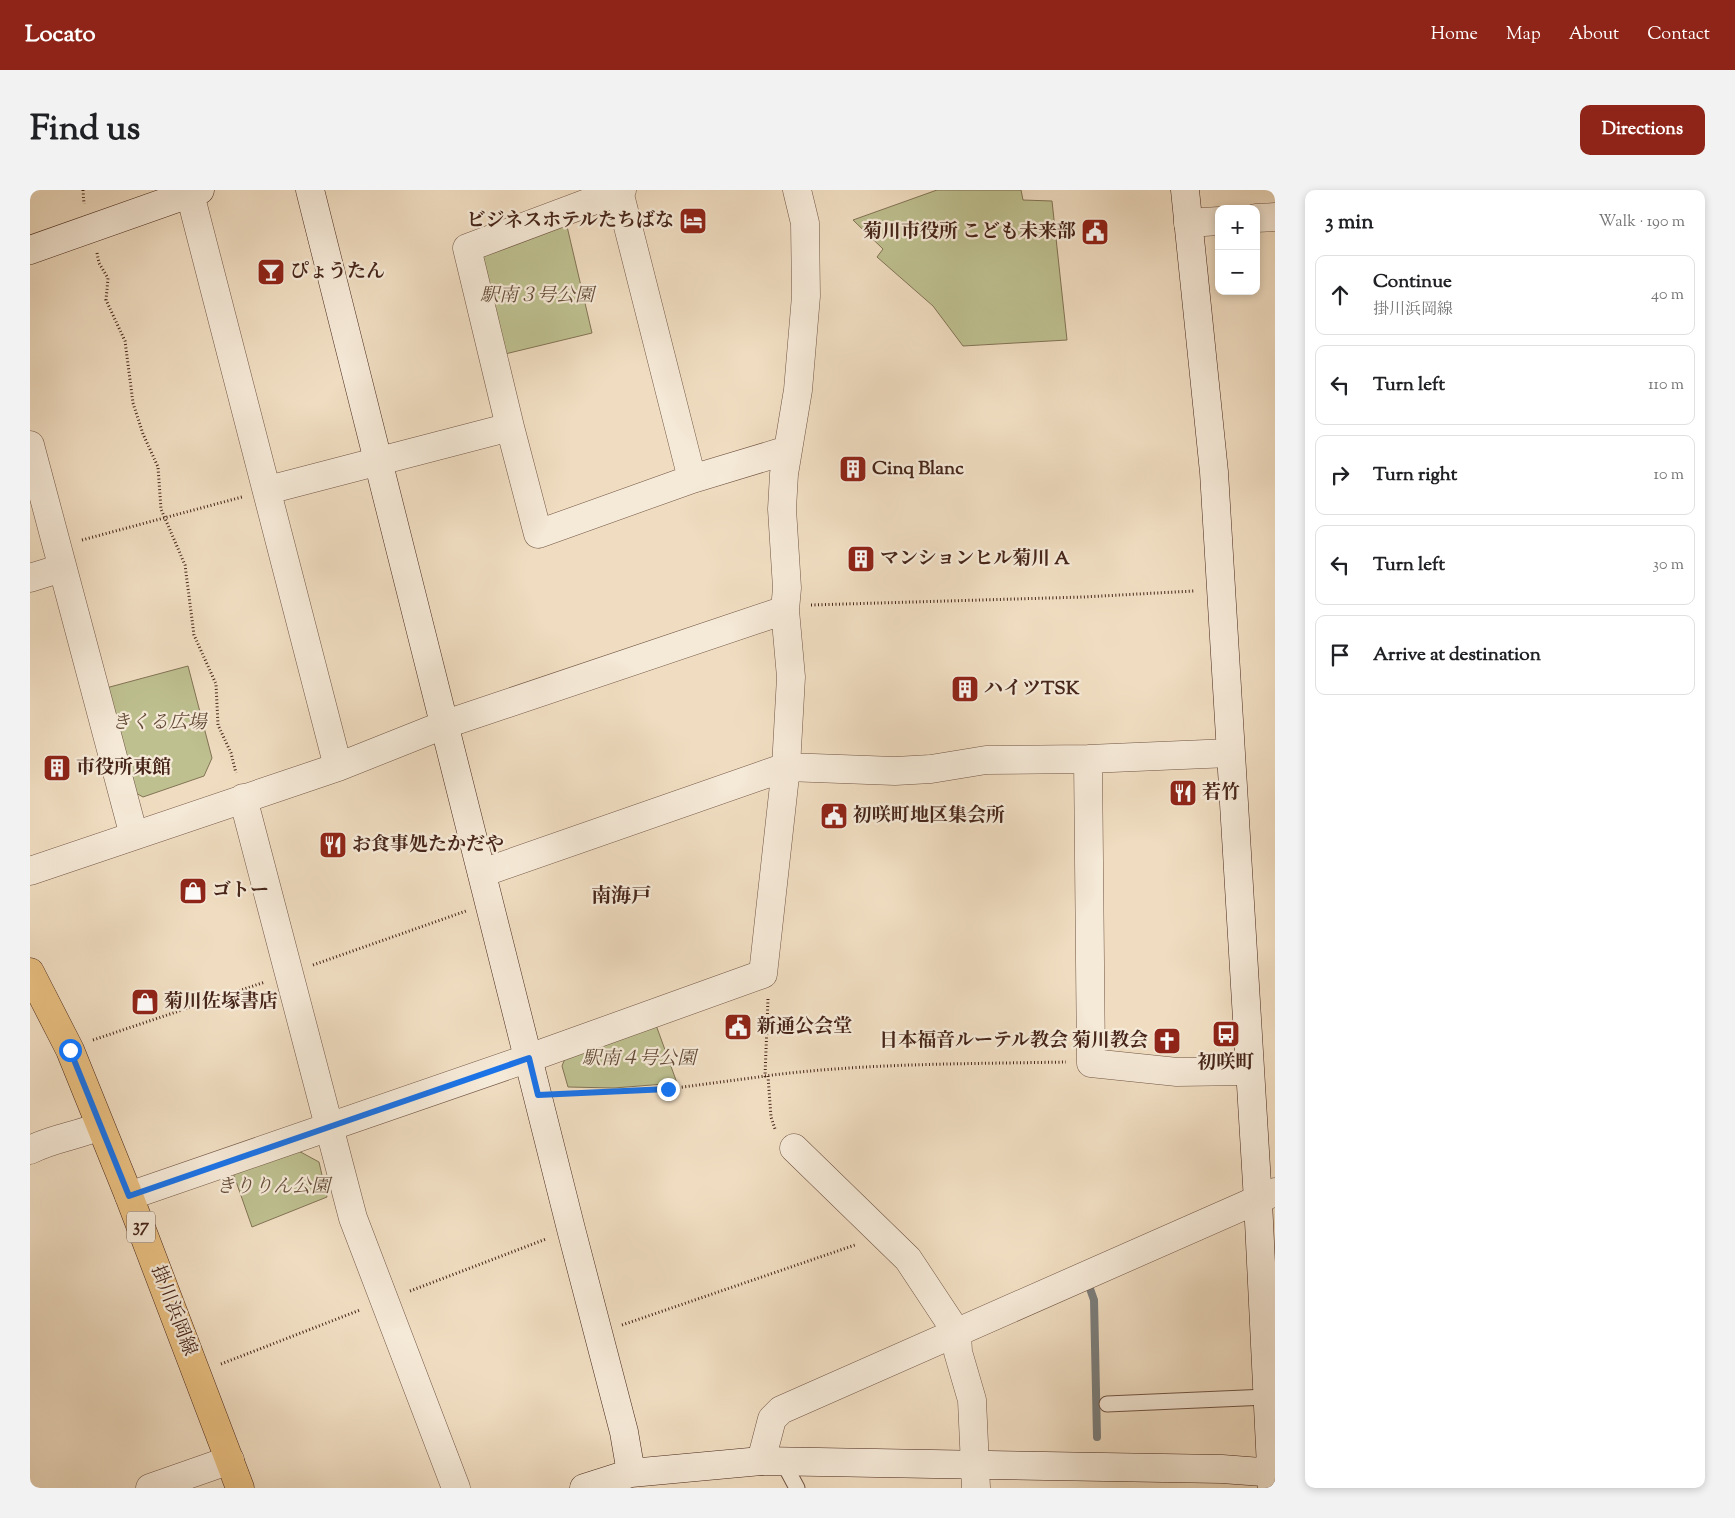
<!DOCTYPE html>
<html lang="en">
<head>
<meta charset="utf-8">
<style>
  body { margin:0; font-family:"Sorts Mill Goudy","Noto Serif JP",serif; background:#f2f2f2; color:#202124 }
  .controls { position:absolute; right:15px; top:15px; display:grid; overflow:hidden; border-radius:10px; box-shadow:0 2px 8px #0003 }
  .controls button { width:45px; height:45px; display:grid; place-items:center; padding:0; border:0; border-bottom:1px solid #e0e0e0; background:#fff; color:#202124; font:25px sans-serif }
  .stop { position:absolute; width:15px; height:15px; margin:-11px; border:4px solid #1a73e8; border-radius:50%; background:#fff }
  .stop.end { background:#1a73e8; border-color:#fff; box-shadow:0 1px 5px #0008 }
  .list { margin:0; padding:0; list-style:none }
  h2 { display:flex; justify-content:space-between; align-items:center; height:65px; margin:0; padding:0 20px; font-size:21px }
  h2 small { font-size:16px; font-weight:400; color:#757577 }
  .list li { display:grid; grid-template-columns:32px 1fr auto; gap:15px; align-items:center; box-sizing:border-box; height:80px; margin:0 10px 10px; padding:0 10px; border:1px solid #e0e0e0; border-radius:10px }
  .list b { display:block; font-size:19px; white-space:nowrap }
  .list p { margin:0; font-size:16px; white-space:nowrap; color:#757577 }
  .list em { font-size:16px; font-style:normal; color:#757577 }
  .icon { flex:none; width:28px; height:28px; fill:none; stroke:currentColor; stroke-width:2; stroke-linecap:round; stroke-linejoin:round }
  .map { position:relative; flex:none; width:1245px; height:1298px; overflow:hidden; border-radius:10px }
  header { display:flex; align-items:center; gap:30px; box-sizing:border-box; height:70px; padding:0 25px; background:#8f2418; color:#fff }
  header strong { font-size:24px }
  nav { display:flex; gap:28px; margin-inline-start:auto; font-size:18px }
  .intro { display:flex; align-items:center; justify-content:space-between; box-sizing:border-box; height:120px; padding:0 30px }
  h1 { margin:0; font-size:35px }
  .button { padding:12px 22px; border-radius:10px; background:#8f2418; color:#fff; font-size:18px; font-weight:700 }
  main { display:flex; gap:30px; padding:0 30px }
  aside { flex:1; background:#fff; border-radius:10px; box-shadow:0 2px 8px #0003 }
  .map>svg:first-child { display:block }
  .green { fill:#bec090; stroke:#827355 }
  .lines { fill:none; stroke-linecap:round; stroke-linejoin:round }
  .stream { stroke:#7b7e7c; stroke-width:8 }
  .lane-casing { stroke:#715444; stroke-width:17 }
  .street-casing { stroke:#715444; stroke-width:29 }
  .secondary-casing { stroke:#47261a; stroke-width:29 }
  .primary-casing { stroke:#47261a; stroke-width:29 }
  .path { stroke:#47261a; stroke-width:3; stroke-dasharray:1 2.5; stroke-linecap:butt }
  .lane { stroke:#f5e9d7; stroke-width:15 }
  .street { stroke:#f5e9d7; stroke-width:28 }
  .secondary { stroke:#f5e9d7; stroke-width:28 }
  .primary { stroke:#e8be80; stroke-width:28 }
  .route { stroke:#1a73e8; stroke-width:6 }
  .labels { text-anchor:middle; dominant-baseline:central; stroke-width:4.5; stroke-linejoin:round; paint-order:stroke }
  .shield { fill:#f5e9d7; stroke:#7b6053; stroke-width:1 }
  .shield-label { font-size:18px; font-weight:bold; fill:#47261a }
  .poi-label { font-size:19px; font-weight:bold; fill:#47261a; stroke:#f5e9d7; text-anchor:start }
  .park-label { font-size:19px; font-style:italic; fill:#654c38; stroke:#f5e9d7 }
  .street-label { font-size:19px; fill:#47261a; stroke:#f5e9d7 }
  .neighbourhood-label { font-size:20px; font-weight:bold; fill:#47261a; stroke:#f5e9d7 }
</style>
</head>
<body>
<header>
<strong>Locato</strong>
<nav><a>Home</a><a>Map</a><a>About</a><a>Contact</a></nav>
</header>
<div class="intro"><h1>Find us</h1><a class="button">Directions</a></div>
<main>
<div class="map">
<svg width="1245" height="1298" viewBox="0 0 1245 1298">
  <rect width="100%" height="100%" fill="#f0ddc1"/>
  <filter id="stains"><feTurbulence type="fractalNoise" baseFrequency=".004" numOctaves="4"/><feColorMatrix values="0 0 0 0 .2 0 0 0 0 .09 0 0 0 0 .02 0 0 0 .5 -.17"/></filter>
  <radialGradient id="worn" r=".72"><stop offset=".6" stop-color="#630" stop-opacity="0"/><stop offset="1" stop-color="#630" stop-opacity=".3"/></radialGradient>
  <path class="green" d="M907,0H991L993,10L1022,11L1037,150L933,156L903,116L847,67L853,59L823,30Z
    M536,32L562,143L475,164L452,70L457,59Z
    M158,476L182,568L174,586L113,607L104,602L76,498Z
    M626,835L647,893L584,898L538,897L532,876L536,866Z
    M265,959L289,972L297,1007L222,1037L202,980Z"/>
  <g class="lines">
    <path class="stream" d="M1058,1093L1064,1110L1067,1247"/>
    <defs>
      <path id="lane" d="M1077,1214L1237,1207
        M753,1272L767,1298"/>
      <path id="street" d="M159,0L308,577
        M592,0L437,58L480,237L508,344L662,289L758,260
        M589,1L662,289
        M1226,28L1245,27
        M1158,33L1189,31
        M0,255L104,646
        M238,300L480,237
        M0,388L32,378
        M1058,569L1061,873L1147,882L1219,881
        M213,608L323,1028L426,1298
        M0,681L308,577L416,534L755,420
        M452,683L756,577L865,581L901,579L956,570L1058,569L1200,563
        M764,958L878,1069L927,1143L928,1162L942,1210L946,1298
        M0,960C23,948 47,946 70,936
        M99,1006L499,868L733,784L756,577L761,487L755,420L757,398L752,319L754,284L768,200L776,106L775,33L767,0
        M731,1271L742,1229L751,1220L1245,1002
        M120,1298L200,1270"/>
      <path id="secondary" d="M280,0L541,1039L594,1242L601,1283
        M1155,0L1184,282L1228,1011L1242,1298
        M0,60L170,0
        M554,1298L601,1283L731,1271L1192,1279L1245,1283"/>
      <path id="primary" d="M0,782L40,860L99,1006L210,1298"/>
    </defs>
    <use href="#lane" class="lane-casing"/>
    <use href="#street" class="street-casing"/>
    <use href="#secondary" class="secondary-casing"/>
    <use href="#primary" class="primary-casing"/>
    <path class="path" d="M53,0L54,14
      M67,63L69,73L78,88L76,110L95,151L103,213L113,244L128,277L131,319L155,375L164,445L186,494L188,535L201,563L206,583
      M52,350L212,307
      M781,415L1053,407L1164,401
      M283,775L436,721
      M738,809L735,886C834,873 936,874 1036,872
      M63,850L235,792
      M738,886L741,927L745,939
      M533,904L638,899L736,886
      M380,1101L516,1049
      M592,1135L825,1055
      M191,1174L330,1120"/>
    <use href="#lane" class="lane"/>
    <use href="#street" class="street"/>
    <use href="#secondary" class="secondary"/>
    <use href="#primary" class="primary"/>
  </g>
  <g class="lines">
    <path class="route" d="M40,860L99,1006L499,868L508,905L638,899"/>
  </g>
  <defs>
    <symbol id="hotel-square" viewBox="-11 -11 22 22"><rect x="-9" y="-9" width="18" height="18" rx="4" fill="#8f2418" stroke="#f5e9d7"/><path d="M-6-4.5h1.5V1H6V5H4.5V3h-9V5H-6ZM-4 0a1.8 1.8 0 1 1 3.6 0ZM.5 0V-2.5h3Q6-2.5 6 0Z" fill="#fff"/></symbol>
    <symbol id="civic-square" viewBox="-11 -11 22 22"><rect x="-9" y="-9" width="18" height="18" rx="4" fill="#8f2418" stroke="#f5e9d7"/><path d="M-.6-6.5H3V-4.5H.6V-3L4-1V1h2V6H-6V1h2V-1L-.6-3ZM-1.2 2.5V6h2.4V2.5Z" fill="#fff"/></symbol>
    <symbol id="bar-square" viewBox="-11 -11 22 22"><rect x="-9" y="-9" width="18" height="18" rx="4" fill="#8f2418" stroke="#f5e9d7"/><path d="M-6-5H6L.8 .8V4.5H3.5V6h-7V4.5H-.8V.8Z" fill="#fff"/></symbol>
    <symbol id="building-square" viewBox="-11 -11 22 22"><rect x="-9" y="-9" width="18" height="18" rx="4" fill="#8f2418" stroke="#f5e9d7"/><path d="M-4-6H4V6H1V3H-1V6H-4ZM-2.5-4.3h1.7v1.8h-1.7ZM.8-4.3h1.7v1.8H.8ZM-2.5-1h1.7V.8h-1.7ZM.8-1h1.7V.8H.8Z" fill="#fff"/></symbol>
    <symbol id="restaurant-square" viewBox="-11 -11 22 22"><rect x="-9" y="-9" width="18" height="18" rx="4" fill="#8f2418" stroke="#f5e9d7"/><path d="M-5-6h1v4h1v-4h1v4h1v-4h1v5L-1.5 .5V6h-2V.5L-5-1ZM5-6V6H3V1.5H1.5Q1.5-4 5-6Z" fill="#fff"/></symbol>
    <symbol id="shop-square" viewBox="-11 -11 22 22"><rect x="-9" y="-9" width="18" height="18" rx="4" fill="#8f2418" stroke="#f5e9d7"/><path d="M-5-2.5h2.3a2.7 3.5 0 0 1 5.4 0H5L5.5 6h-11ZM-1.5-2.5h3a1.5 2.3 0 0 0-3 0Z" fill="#fff"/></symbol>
    <symbol id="bus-square" viewBox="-11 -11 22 22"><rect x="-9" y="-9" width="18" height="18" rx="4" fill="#8f2418" stroke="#f5e9d7"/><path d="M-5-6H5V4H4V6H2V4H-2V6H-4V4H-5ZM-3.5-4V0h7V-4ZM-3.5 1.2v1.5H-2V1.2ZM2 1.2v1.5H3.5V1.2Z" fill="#fff"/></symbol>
    <symbol id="church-square" viewBox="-11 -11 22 22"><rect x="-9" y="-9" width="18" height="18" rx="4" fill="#8f2418" stroke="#f5e9d7"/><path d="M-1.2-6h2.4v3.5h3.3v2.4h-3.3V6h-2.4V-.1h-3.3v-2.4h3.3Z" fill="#fff"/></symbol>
  </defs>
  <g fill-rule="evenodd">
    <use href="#hotel-square" x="647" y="15" width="32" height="32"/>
    <use href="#civic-square" x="1049" y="26" width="32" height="32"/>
    <use href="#bar-square" x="225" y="66" width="32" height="32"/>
    <use href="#building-square" x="807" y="263" width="32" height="32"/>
    <use href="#building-square" x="815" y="353" width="32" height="32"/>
    <use href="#building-square" x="919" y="483" width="32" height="32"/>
    <use href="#building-square" x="11" y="562" width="32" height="32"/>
    <use href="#restaurant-square" x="1137" y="587" width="32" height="32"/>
    <use href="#civic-square" x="788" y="610" width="32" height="32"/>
    <use href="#restaurant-square" x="287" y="639" width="32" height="32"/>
    <use href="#shop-square" x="147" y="685" width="32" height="32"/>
    <use href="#shop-square" x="99" y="796" width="32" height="32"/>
    <use href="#civic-square" x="692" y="821" width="32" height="32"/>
    <use href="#bus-square" x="1180" y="828" width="32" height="32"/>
    <use href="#church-square" x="1121" y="835" width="32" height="32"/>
  </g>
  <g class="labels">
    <rect class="shield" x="97" y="1021.5" width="28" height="31" rx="4"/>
    <g class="shield-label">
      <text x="111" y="1037">37</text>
    </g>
    <g class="poi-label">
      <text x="644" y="31" text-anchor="end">ビジネスホテルたちばな</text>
      <text x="1046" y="42" text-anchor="end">菊川市役所 こども未来部</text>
      <text x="260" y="82">ぴょうたん</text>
      <text x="842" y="279">Cinq Blanc</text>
      <text x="850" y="369">マンションヒル菊川 A</text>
      <text x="954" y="499">ハイツTSK</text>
      <text x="46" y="578">市役所東館</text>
      <text x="1172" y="603">若竹</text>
      <text x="823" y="626">初咲町地区集会所</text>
      <text x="322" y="655">お食事処たかだや</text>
      <text x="182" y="701">ゴトー</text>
      <text x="134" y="812">菊川佐塚書店</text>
      <text x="727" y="837">新通公会堂</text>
      <text x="1118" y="851" text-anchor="end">日本福音ルーテル教会 菊川教会</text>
      <text x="1196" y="873" text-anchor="middle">初咲町</text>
    </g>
    <g class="park-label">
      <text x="507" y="106">駅南３号公園</text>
      <text x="129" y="533">きくる広場</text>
      <text x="609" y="869">駅南４号公園</text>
      <text x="243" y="997">きりりん公園</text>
    </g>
    <g class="street-label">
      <text transform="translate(143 1121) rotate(69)">掛川浜岡線</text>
    </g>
    <g class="neighbourhood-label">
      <text x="591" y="707">南海戸</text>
    </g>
  </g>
  <rect width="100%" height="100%" filter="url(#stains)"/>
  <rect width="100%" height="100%" fill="url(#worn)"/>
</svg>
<div class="controls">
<button>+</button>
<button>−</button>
</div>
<div class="stop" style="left:40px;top:860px"></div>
<div class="stop end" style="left:638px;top:899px"></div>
</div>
<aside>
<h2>3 min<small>Walk · 190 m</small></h2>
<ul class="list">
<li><svg class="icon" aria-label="ahead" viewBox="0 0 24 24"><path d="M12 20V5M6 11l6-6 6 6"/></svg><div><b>Continue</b><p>掛川浜岡線</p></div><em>40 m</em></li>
<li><svg class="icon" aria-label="left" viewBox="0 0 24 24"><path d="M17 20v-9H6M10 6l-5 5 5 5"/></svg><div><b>Turn left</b></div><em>110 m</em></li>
<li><svg class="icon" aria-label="right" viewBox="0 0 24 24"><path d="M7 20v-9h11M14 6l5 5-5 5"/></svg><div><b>Turn right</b></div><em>10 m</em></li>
<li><svg class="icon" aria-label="left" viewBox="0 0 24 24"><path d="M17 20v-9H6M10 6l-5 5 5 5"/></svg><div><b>Turn left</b></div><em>30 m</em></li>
<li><svg class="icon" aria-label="arrive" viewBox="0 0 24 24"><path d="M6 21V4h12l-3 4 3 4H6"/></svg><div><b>Arrive at destination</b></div></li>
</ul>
</aside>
</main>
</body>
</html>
